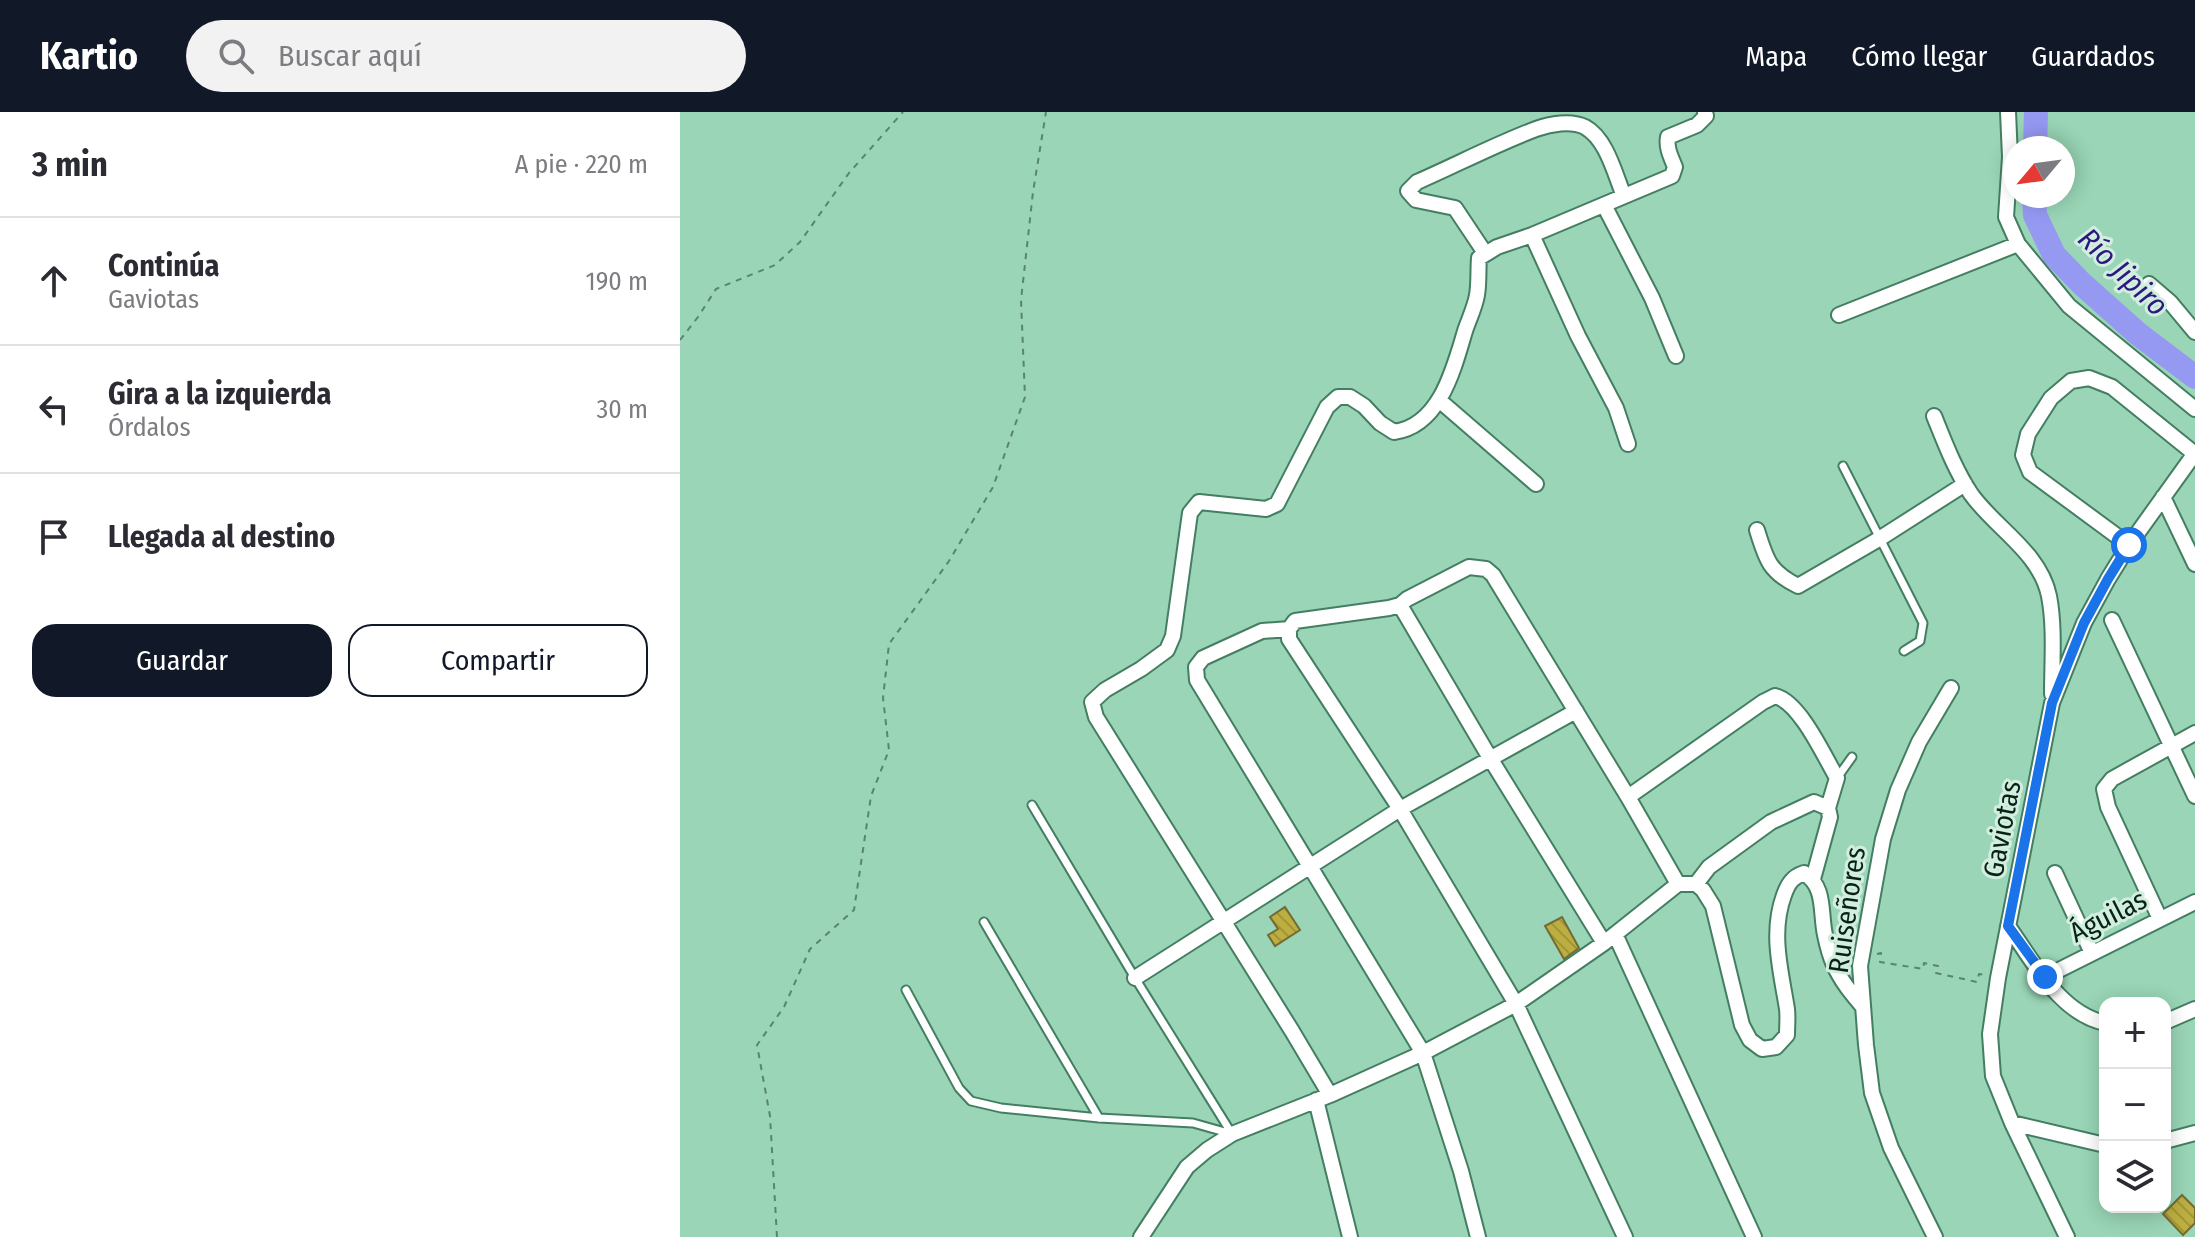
<!DOCTYPE html>
<html lang="es">
<head>
<meta charset="utf-8">
<style>
  body { margin:0; font-family:"Fira Sans Condensed",sans-serif; background:#f2f2f3; color:#2b2b33 }
  .controls { position:absolute; right:24px; bottom:24px; display:grid; overflow:hidden; border-radius:16px; box-shadow:0 4px 20px #0003 }
  .controls button { width:72px; height:72px; display:grid; place-items:center; padding:0; border:0; border-bottom:2px solid #e1e1e2; background:#fff; color:#2b2b33; font:40px sans-serif }
  .compass { position:absolute; left:1323px; top:24px; width:72px; height:72px; border-radius:50%; background:#fff; box-shadow:0 4px 20px #0003; rotate:241deg }
  .stop { position:absolute; width:24px; height:24px; margin:-18px; border:6px solid #1a73e8; border-radius:50%; background:#fff }
  .stop.end { background:#1a73e8; border-color:#fff; box-shadow:0 2px 8px #0008 }
  .list { margin:0; padding:0; list-style:none }
  h2 { display:flex; justify-content:space-between; align-items:center; height:104px; margin:0; padding:0 32px; font-size:34px }
  h2 small { font-size:26px; font-weight:400; color:#7c7c81 }
  .list li { display:grid; grid-template-columns:52px 1fr auto; gap:24px; align-items:center; box-sizing:border-box; height:128px; padding:0 32px; border-top:2px solid #e1e1e2 }
  .list b { display:block; font-size:30px; white-space:nowrap }
  .list p { margin:0; font-size:26px; white-space:nowrap; color:#7c7c81 }
  .list em { font-size:26px; font-style:normal; color:#7c7c81 }
  .actions { display:flex; gap:16px; padding:24px 32px }
  .actions a { flex:1; padding:18px 0; border:2px solid #111827; border-radius:24px; text-align:center; font-size:28px; color:#111827 }
  .actions .main { background:#111827; color:#fff }
  .icon { flex:none; width:44px; height:44px; fill:none; stroke:currentColor; stroke-width:2; stroke-linecap:round; stroke-linejoin:round }
  .map { position:relative; flex:none; width:1515px; height:1125px; overflow:hidden }
  header { display:flex; align-items:center; gap:48px; box-sizing:border-box; height:112px; padding:0 40px; background:#111827; color:#fff }
  header strong { font-size:38px }
  nav { display:flex; gap:44px; margin-inline-start:auto; font-size:28px }
  .search { width:560px; height:72px; background:#f2f2f3; display:flex; align-items:center; gap:20px; box-sizing:border-box; padding:0 28px; border-radius:44px; color:#7c7c81; font-size:30px }
  main { display:flex }
  aside { flex:1; background:#fff }
  .map>svg:first-child { display:block }
  .lines { fill:none; stroke-linecap:round; stroke-linejoin:round }
  .river { stroke:#9699f2; stroke-width:24 }
  .building { fill:url(#building-back-hatch); stroke:#736b34; stroke-width:2 }
  .service-casing { stroke:#447e62; stroke-width:11 }
  .minor-casing { stroke:#447e62; stroke-width:18 }
  .path { stroke:#58856f; stroke-width:2; stroke-dasharray:6 6; stroke-linecap:butt }
  .service { stroke:#fff; stroke-width:7 }
  .minor { stroke:#fff; stroke-width:14 }
  .route { stroke:#1a73e8; stroke-width:10 }
  .labels { text-anchor:middle; dominant-baseline:central; stroke-width:6; stroke-linejoin:round; paint-order:stroke }
  .street-label { font-size:28px; fill:#092217; stroke:#d1eede }
  .water-label { font-size:30px; font-style:italic; fill:#2c187f; stroke:#d1eede }
</style>
</head>
<body>
<header>
<strong>Kartio</strong>
<div class="search"><svg class="icon" aria-label="search" viewBox="0 0 24 24"><circle cx="10" cy="10" r="6"/><path d="M15 15l6 6"/></svg>Buscar aquí</div>
<nav><a>Mapa</a><a>Cómo llegar</a><a>Guardados</a></nav>
</header>
<main>
<aside>
<h2>3 min<small>A pie · 220 m</small></h2>
<ul class="list">
<li><svg class="icon" aria-label="ahead" viewBox="0 0 24 24"><path d="M12 20V5M6 11l6-6 6 6"/></svg><div><b>Continúa</b><p>Gaviotas</p></div><em>190 m</em></li>
<li><svg class="icon" aria-label="left" viewBox="0 0 24 24"><path d="M17 20v-9H6M10 6l-5 5 5 5"/></svg><div><b>Gira a la izquierda</b><p>Órdalos</p></div><em>30 m</em></li>
<li><svg class="icon" aria-label="arrive" viewBox="0 0 24 24"><path d="M6 21V4h12l-3 4 3 4H6"/></svg><div><b>Llegada al destino</b></div></li>
</ul>
<div class="actions"><a class="main">Guardar</a><a>Compartir</a></div>
</aside>
<div class="map">
<svg width="1515" height="1125" viewBox="0 0 1515 1125">
  <defs>
    <pattern id="building-back-hatch" width="6" height="6" patternUnits="userSpaceOnUse" patternTransform="scale(2)"><rect width="6" height="6" fill="#bdae41"/><path d="M-1 5l2 2M0 0l6 6M5-1l2 2" fill="none" stroke="#a19538"/></pattern>
  </defs>
  <rect width="100%" height="100%" fill="#99d5b6"/>
  <g class="lines">
    <path class="river" d="M1355,36L1356,0
      M1354,84L1355,103L1374,143L1401,171L1457,221L1515,265"/>
  </g>
  <path class="building" d="M605,795L620,818L595,834L588,823L598,817L590,805Z
    M882,805L899,836L884,847L865,814Z
    M1502,1083L1515,1096V1111L1503,1123L1483,1102Z"/>
  <g class="lines">
    <defs>
      <path id="service" d="M1163,354L1243,511L1240,529L1224,539
        M1157,666L1172,645
        M304,810L419,1006
        M226,878L279,976L291,989L321,996L419,1006L513,1011L552,1022L455,866L352,693"/>
      <path id="minor" d="M1328,0L1330,45L1326,105L1338,132L1389,194L1515,297
        M924,93L972,186L996,244
        M852,123L898,224L936,296L948,332
        M805,141L775,96L736,88L728,79L737,70C776,53 816,32 856,17C870,12 891,8 905,15C927,27 935,63 944,84
        M1469,172L1490,190L1515,220
        M1159,203L1338,132
        M759,288L856,372
        M1254,304C1265,331 1275,358 1291,382C1315,416 1360,440 1369,484C1375,515 1372,550 1372,582
        M1483,385L1515,452
        M1077,418C1086,447 1089,460 1118,474L1199,427L1285,372
        M1449,433L1350,360L1343,343L1348,322L1371,286L1391,269L1409,266L1432,275L1515,342
        M720,493L727,487L789,455L806,457L813,463L948,685L998,772
        M1432,508L1515,684
        M609,517L582,519L523,546L516,555L517,568L743,941L781,1059L798,1125
        M948,685L1083,590L1095,584C1120,590 1144,644 1157,666L1148,696
        M1375,761L1412,841
        M1016,772L1029,755L1091,710L1134,690L1148,696L1150,705L1133,767
        M1480,807L1428,695L1424,677L1432,667L1515,621
        M1328,814C1354,850 1379,901 1425,911
        M935,822L1074,1125
        M924,831L810,646L720,493L709,496L615,509L609,517V527L720,697L836,892L945,1125
        M1365,865L1515,790
        M455,866L720,697L896,599
        M1485,910L1515,897
        M650,983L612,919L416,605L412,590L425,578L461,557L487,538L493,524L510,401L519,390L586,397L597,392L647,295L658,285H670L684,294L700,311L714,320C760,314 774,256 785,219C789,207 795,195 797,183C799,172 798,158 799,146L817,135L852,123L992,64L995,55C991,45 986,36 988,25L1017,13L1026,4L1025,0
        M636,988L670,1125
        M1332,1011L1425,1033
        M1485,1029L1515,1021
        M461,1125L507,1055L527,1038L552,1022L650,983L743,941L836,892L924,831L998,772H1016L1023,778L1033,794L1062,913L1070,928L1082,937L1096,935L1107,923C1107,914 1108,905 1107,897C1101,859 1090,821 1104,783C1108,772 1112,765 1124,761C1146,775 1140,800 1145,823C1147,833 1150,844 1154,853C1161,869 1172,882 1183,895
        M1255,1125L1211,1036L1192,981L1186,933L1180,854L1203,727L1218,678L1239,630L1271,576
        M1387,1125L1332,1011L1313,964L1310,922L1318,866L1372,591L1404,511L1428,467L1449,433L1515,341"/>
    </defs>
    <use href="#service" class="service-casing"/>
    <use href="#minor" class="minor-casing"/>
    <path class="path" d="M0,228L18,205L36,177L95,153L120,130L169,61L223,0
      M1197,842L1201,841L1200,850L1243,857L1244,851L1258,854L1256,861L1297,870L1299,862L1305,863
      M97,1125L90,1004L77,933L104,895L130,837L174,798L191,684L209,638L203,586L209,532L269,449L313,375L345,285L341,188L353,80L366,0"/>
    <use href="#service" class="service"/>
    <use href="#minor" class="minor"/>
  </g>
  <g class="lines">
    <path class="route" d="M1365,865L1328,814L1372,591L1404,511L1428,467L1449,433"/>
  </g>
  <g class="labels">
    <g class="street-label">
      <text transform="translate(1322 717) rotate(-79)">Gaviotas</text>
      <text transform="translate(1167 798) rotate(-82)">Ruiseñores</text>
      <text transform="translate(1428 804) rotate(-27)">Águilas</text>
    </g>
    <g class="water-label">
      <text transform="translate(1443 160) rotate(44)">Río Jipiro</text>
    </g>
  </g>
</svg>
<div class="controls">
<button>+</button>
<button>−</button>
<button><svg class="icon" aria-label="layers" viewBox="0 0 24 24"><path d="M12 4l9 5-9 5-9-5zM3 14l9 5 9-5"/></svg></button>
</div>
<svg class="compass" viewBox="-18 -18 36 36"><path d="M0-13l5 13h-10z" fill="#e53935"/><path d="M0 13l5-13h-10z" fill="#7c7c81"/></svg>
<div class="stop" style="left:1449px;top:433px"></div>
<div class="stop end" style="left:1365px;top:865px"></div>
</div>
</main>
</body>
</html>
